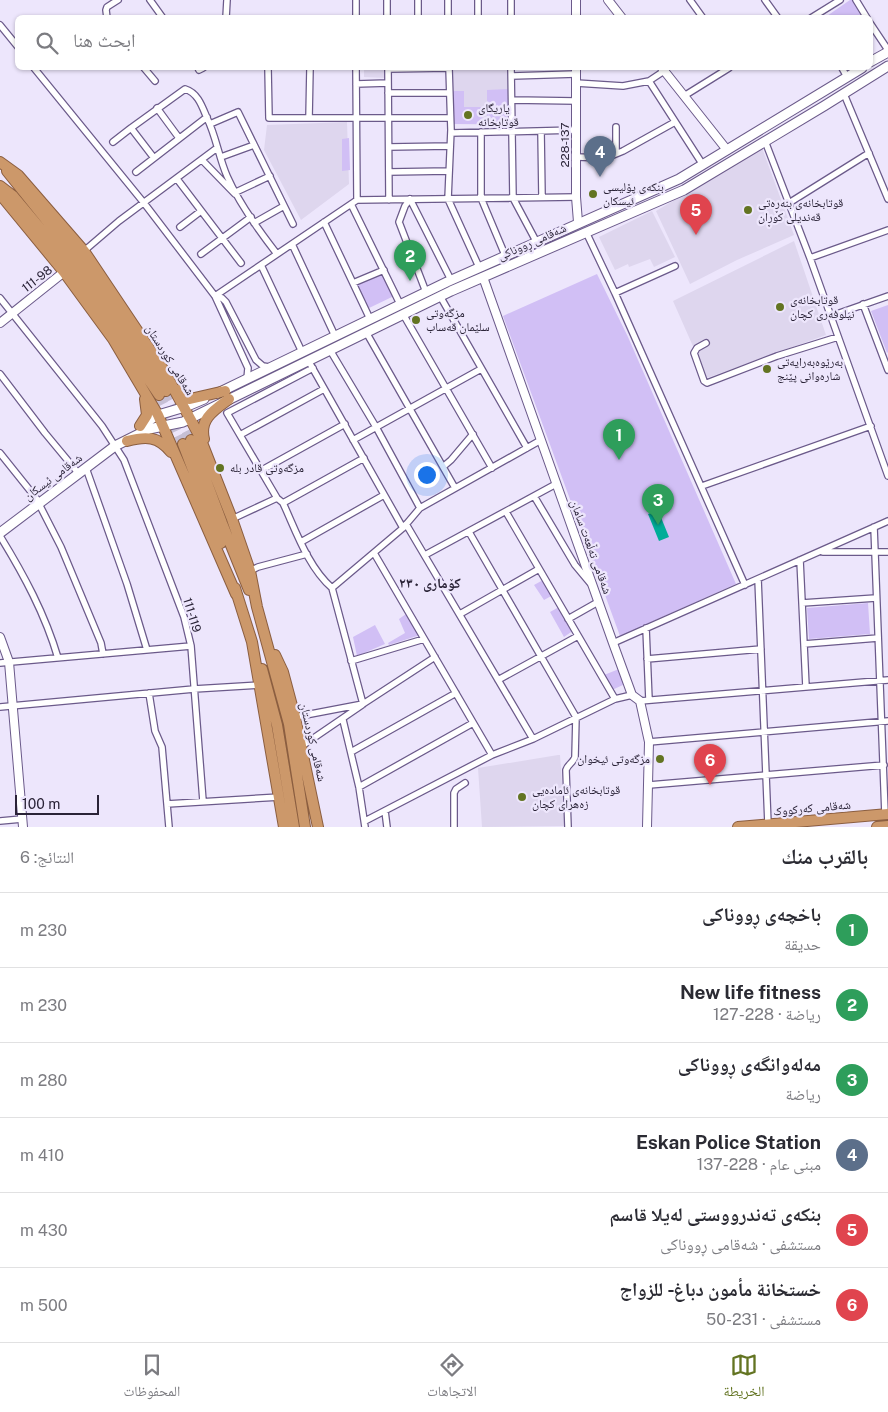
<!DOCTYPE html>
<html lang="ar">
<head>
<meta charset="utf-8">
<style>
  body { margin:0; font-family:"Public Sans","Noto Naskh Arabic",sans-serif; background:#f2f2f3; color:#2b2b33; direction:rtl }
  .scale { position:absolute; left:15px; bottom:12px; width:84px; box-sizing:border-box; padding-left:5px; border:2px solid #2a2337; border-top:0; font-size:14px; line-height:18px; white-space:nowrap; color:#2a2337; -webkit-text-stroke:4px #ede6fc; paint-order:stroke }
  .you { position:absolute; left:426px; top:474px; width:18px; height:18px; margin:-12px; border:4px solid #fff; border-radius:50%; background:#1a73e8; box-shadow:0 0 0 8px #1a73e833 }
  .badge { display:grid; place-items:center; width:32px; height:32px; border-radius:50%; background:#637422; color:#fff; font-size:16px; font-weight:700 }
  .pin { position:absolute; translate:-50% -41px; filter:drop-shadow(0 1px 2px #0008) }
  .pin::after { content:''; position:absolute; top:26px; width:18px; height:15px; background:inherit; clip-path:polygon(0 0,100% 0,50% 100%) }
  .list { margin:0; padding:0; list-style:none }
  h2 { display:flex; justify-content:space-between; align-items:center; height:65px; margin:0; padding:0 20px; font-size:21px }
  h2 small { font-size:16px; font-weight:400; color:#7c7c81 }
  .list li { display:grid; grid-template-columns:32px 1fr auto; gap:15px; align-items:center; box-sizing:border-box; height:75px; padding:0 20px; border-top:1px solid #e1e1e2 }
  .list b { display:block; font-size:19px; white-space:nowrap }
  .list p { margin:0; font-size:16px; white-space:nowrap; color:#7c7c81 }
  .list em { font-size:16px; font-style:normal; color:#7c7c81 }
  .icon { flex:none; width:28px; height:28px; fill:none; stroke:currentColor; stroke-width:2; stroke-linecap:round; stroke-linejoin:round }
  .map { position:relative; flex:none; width:888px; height:827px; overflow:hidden; direction:ltr }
  .search { position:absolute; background:#fff; box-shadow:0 1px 4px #0004; left:15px; right:15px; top:15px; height:55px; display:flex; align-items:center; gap:12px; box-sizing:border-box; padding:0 18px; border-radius:8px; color:#7c7c81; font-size:19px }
  .sheet { height:515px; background:#fff }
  nav { display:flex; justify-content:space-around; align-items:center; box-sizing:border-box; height:70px; border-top:1px solid #e1e1e2; background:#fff; font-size:14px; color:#7c7c81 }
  nav a { display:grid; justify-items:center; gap:2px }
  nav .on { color:#637422 }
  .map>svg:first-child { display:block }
  .built { fill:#ded6ee }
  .green { fill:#d1bff5 }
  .water { fill:#00ad98 }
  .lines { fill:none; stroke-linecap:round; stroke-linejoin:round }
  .trunk-tunnel { stroke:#c6bfd5; stroke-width:10; stroke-dasharray:10 5; stroke-linecap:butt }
  .minor-casing { stroke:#6b5a8a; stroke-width:8 }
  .tertiary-casing { stroke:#6b5a8a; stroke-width:10 }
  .secondary-casing { stroke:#6b5a8a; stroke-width:11 }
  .trunk-casing { stroke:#8b5e40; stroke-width:12 }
  .minor { stroke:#fff; stroke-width:5.5 }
  .tertiary { stroke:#fff; stroke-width:8 }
  .secondary { stroke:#fff; stroke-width:9 }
  .trunk { stroke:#cc986a; stroke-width:10 }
  .poi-dot { fill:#637422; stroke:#ede6fc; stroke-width:2 }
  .labels { text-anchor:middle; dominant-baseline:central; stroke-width:4.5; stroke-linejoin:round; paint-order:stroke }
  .poi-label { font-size:12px; fill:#2a2337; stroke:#ede6fc; text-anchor:start }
  .street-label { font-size:12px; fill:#2a2337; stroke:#ede6fc }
  .neighbourhood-label { font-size:14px; font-weight:bold; fill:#2a2337; stroke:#ede6fc }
</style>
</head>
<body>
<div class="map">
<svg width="888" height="827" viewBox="0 0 888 827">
  <rect width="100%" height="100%" fill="#ede6fc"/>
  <path class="built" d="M364,68H385L386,78L364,77Z
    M453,68H508V125L453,124Z
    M347,122L349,184L301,220L264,150L267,125Z
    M761,145L794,235L737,260L690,284L656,211L698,186Z
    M652,211L675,257L654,267L650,259L629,267L628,264L615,270L599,237Z
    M794,241L826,335L707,378L673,301Z
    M558,755H560L565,826L482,827L478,768Z"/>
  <path class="green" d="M850,0H853L864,18H824Z
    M508,89V123H487V90Z
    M452,91H464V107H483L482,124H453Z
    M349,138L350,170L342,171V139Z
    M383,271L394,296L367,309L356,283Z
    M597,274L628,337L736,584L620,636L503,316Z
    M888,305V352L887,353L871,311Z
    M543,580L553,595L544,600L534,585Z
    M868,603L870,634L809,639L807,608Z
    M559,607L574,630L564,637L550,612Z
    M406,614L420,635L389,645L388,643L405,633L399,619Z
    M375,625L385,644L357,656L353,637Z
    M619,669L625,684L612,690L604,675Z"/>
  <path class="water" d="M658,510L669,537L659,541L648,514Z"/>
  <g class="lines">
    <path class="trunk-tunnel" d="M166,391L191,440
      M159,395L183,444"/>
    <defs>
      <path id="minor" d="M150,0L163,18
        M356,0V18
        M387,0V18
        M418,0V18
        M448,0V18
        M478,0V18
        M690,0L703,18
        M765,0L778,18
        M856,0L867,18
        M107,18L106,10L107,7L118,0
        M226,18L227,0
        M511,18V0
        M811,18L840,0
        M870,23L888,50
        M0,25L18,47
        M34,68L144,203L215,296L248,368L247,379
        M144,68L155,81
        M198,68L199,70L203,68
        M268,68L269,118H450
        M356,68L357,200
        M388,68L389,200
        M449,68L451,130L448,199L479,267
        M511,68L513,198L536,241
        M842,68L847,77
        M388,69L449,68
        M512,76L576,74
        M649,81L703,165
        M576,83L623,86L649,81L664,71
        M356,84L388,83
        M388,93H449
        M844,94L888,199
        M684,96L729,68
        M512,100L576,101
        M157,108L179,138
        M309,118L310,68
        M210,124L238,112L293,224
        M541,131L542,197
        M481,132V198L505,255
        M451,133L576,130
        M765,141L810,258L888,476
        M113,142L131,128
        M389,147L450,146
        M616,153V127
        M221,157L254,145
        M576,157L606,158L623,151L675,122
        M154,158L131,128L185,89C198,93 202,106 207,118C216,136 219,158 227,176C239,203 259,231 277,254
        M202,160L235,194
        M136,172L207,117
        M389,172L449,171
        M177,179L241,263
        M236,192L270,176
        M789,203L869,153
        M351,204L400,304
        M324,222L370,319
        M254,223L284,206
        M180,227L201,211
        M586,232L615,293L745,585
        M292,244L335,336
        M84,251L119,221L217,148
        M201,254L251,217
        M810,258L888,230
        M261,265L302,352
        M353,283L384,270
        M426,292L399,222L405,206L410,199L451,280
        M615,293L675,266
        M215,296L357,200L576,197
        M215,296L222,298L226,302L256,360L263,366L269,367
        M440,296L527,448
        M0,298L102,426L124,460L184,617L191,646L203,801
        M863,304L888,370
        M403,314L492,468
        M831,316L888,296
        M366,332L455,488
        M706,343L697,348L694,353L704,381L707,383L777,356L838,337
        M330,350L376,427L420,508
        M308,360L403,528
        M313,368L227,413L277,498L283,503C296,531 308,567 332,588L363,704
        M0,374L45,433L79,474
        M240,435L324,389
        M353,440L481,369
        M0,453L40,503
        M444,466L451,460L473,434
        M86,468L127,584L147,650
        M262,470L345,424
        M702,486L871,426
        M534,496L575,565L590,583
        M283,503L364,458
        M39,504L61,547L101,643L103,654
        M506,512L615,699
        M232,519L277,498
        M406,524L533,739
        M874,527L885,814
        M469,532L576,717L575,757C573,763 568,764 566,770L568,827
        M0,536C24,575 45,614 58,658
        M301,542L384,495
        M823,552H888
        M374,553L492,755
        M425,555L556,484
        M800,560L806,687
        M250,571L258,567L307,554
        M758,579L768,824
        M332,588L403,528L420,508L541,440
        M802,603L876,598
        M460,614L539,569
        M568,619L598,602
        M646,628L649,700
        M613,643L888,521
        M804,644L878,638
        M647,659L761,649
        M351,661L424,639
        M0,663L191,646
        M498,680L578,636
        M149,693L155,731L162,747L169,827
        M640,701L888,680
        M0,707L194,689L259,685
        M295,717L363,704L435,657
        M343,720L359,787L365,827
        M649,742L888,721
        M302,746L362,705
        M351,752L456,693
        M649,785L884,765
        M359,787L473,723
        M167,804L280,797
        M385,811L387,827
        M0,821L22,819
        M365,821L492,755L533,739L615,699L632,695
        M454,827V793L456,789L465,783"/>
      <path id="tertiary" d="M576,0V18
        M608,0L622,18
        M576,68V197L578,222
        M662,68L727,150
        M483,277L613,643L632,695L640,701L649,742L647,827
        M0,323L64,272
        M0,637L9,662L23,827"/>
      <path id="secondary" d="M870,62L888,52
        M218,393L447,282L679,179L862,68
        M140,426L158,415L185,407L204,399
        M0,533L115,446L149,429L183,422L451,291L684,190L824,106L888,66"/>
      <path id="trunk" d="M0,162L18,175L84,251L163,369L199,435L232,519L250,571L257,607L289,724L305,827
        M7,171L76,257L166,391
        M0,186L13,196L70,264L159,395
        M0,194L64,272L113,339L158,415L236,594
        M178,390L185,398L190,399L225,391
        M140,426L147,415L145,399
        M204,439C199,419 214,410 229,399
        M191,440L222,523L249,590
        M127,441C146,436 158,436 171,452
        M183,444L221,543
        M235,588L252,642L284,827
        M275,655L283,672L295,717L318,827
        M262,669L277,725L294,827
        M738,827L888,814
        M877,827L888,826"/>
    </defs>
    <use href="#minor" class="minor-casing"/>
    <use href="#tertiary" class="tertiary-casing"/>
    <use href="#secondary" class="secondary-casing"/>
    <use href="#trunk" class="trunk-casing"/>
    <use href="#minor" class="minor"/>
    <use href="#tertiary" class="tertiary"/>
    <use href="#secondary" class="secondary"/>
    <use href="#trunk" class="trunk"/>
  </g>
  <g class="poi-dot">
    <circle cx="468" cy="115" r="5"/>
    <circle cx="593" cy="194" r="5"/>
    <circle cx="748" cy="210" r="5"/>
    <circle cx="780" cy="307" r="5"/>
    <circle cx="416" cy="320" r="5"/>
    <circle cx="767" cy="369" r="5"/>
    <circle cx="220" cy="468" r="5"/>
    <circle cx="660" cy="759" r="5"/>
    <circle cx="522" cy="797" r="5"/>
  </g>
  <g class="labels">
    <g class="poi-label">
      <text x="478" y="108">یاریگای<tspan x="478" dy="14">قوتابخانە</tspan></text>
      <text x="603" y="187">بنکەی پۆلیسی<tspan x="603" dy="14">ئیسکان</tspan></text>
      <text x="758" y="203">قوتابخانەی بنەڕەتی<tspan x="758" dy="14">قەندیلی کوڕان</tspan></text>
      <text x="790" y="300">قوتابخانەی<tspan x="790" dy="14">نیلوفەری کچان</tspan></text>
      <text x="426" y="313">مزگەوتی<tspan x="426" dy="14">سلێمان قەساب</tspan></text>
      <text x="777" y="362">بەڕێوەبەرایەتی<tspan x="777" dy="14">شارەوانی پێنج</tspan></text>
      <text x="230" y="468">مزگەوتی قادر بلە</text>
      <text x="650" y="759" text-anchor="end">مزگەوتی ئیخوان</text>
      <text x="532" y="790">قوتابخانەی ئامادەیی<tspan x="532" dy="14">زەهرای کچان</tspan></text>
    </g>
    <g class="street-label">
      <text transform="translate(565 145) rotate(-90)">228-137</text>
      <text transform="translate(532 242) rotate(-24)">شەقامی ڕووناکی</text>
      <text transform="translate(37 279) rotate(-38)">111-98</text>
      <text transform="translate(170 360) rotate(58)">شەقامی کوردستان</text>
      <text transform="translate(53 477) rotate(-37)">شەقامی ئیسکان</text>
      <text transform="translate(591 547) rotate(70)">شەقامی تەڵعەت سامان</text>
      <text transform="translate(192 615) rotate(73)">111-119</text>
      <text transform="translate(313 742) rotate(77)">شەقامی کوردستان</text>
      <text transform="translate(812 808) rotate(-5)">شەقامی کەرکووک</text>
    </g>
    <g class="neighbourhood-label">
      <text x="430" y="583">کۆماری ٢٣٠</text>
    </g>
  </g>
</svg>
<div class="scale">100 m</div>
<div class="you"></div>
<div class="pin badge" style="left:619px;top:460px;background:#2e9e5b">1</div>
<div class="pin badge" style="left:410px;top:281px;background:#2e9e5b">2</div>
<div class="pin badge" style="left:658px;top:525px;background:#2e9e5b">3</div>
<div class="pin badge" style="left:600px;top:177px;background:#5c6f8a">4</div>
<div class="pin badge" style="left:696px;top:235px;background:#e0444e">5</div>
<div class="pin badge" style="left:710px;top:785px;background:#e0444e">6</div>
<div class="search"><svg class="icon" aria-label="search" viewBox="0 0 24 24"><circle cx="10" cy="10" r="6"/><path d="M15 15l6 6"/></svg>ابحث هنا</div>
</div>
<section class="sheet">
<h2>بالقرب منك<small>النتائج: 6</small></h2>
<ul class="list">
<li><span class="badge" style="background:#2e9e5b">1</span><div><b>باخچەی ڕووناکی</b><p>حديقة</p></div><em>230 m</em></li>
<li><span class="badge" style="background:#2e9e5b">2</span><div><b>New life fitness</b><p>رياضة · 228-127</p></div><em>230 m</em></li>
<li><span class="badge" style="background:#2e9e5b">3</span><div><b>مەلەوانگەی ڕووناکی</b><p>رياضة</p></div><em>280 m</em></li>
<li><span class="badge" style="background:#5c6f8a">4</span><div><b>Eskan Police Station</b><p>مبنى عام · 228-137</p></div><em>410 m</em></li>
<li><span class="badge" style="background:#e0444e">5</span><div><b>بنکەی تەندرووستی لەیلا قاسم</b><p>مستشفى · شەقامی ڕووناکی</p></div><em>430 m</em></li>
<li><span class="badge" style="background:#e0444e">6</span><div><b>خستخانة مأمون دباغ- للزواج</b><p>مستشفى · 231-50</p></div><em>500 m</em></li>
</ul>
</section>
<nav>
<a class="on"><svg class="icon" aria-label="map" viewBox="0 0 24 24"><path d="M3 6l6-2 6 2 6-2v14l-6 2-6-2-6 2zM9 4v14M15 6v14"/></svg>الخريطة</a>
<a><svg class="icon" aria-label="directions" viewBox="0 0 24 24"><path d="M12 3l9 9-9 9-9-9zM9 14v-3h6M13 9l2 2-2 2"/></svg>الاتجاهات</a>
<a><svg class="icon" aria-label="saved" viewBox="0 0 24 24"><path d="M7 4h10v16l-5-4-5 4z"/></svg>المحفوظات</a>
</nav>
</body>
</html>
